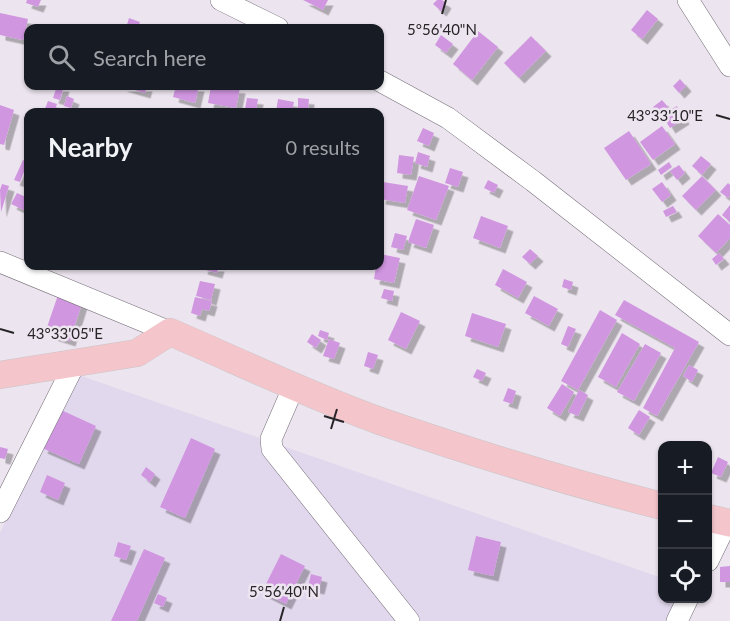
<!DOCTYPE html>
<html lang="en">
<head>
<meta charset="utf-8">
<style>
  body { margin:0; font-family:Lato,sans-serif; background:#20242c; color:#f1f3f6 }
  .controls { position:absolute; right:18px; bottom:18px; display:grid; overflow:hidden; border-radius:12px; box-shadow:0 2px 4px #0004 }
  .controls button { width:54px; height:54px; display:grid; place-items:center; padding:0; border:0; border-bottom:2px solid #363941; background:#171b24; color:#f1f3f6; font:30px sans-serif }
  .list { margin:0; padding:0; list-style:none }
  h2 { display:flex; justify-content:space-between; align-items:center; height:78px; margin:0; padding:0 24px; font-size:26px }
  h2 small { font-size:20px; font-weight:400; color:#9ea1a6 }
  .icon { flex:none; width:33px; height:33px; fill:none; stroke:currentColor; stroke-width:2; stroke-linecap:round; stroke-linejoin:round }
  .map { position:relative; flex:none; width:730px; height:621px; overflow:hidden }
  .search { position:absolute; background:#171b24; box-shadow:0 2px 4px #0004; left:24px; top:24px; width:360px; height:66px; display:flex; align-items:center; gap:15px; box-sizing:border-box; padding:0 21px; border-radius:12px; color:#9ea1a6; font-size:22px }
  .panel { position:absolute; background:#171b24; box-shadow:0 2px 4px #0004; left:24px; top:108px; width:360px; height:162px; border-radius:12px }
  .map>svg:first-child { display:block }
  .commercial { fill:#e2d8ed }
  .building { fill:#d096e0; filter:url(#shadow) }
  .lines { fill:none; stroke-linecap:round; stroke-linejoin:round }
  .minor-casing { stroke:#766f79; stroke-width:22 }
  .major-casing { stroke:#c7c6c7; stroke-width:28 }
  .minor { stroke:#fff; stroke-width:21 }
  .major { stroke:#f5c5cc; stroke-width:27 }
  .ticks { fill:none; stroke:#272428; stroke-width:2 }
  .ticks-label { font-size:15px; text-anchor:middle; fill:#272428; stroke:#ece4ee; stroke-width:5; stroke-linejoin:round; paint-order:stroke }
</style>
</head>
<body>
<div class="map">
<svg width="730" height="621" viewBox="0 0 730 621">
  <defs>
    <filter id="shadow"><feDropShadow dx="5.5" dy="5.5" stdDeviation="0" flood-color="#0004"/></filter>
  </defs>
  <rect width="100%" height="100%" fill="#ece4ee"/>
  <path class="commercial" d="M73,373L662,578V598L682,599L670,621H0V533Z"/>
  <path class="building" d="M27,0H41L38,7L26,3Z
    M303,0H328L323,10Z
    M437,0H442L446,3L441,11L433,4Z
    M647,10L658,19L642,39L631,30Z
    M0,13L28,19L23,40L0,35Z
    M129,18L140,22L138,28H126Z
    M478,31L498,47L472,80L453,64Z
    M441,35L453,44L446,53L435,45Z
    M531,36L546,51L519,78L504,63Z
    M680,79L686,86L679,93L673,86Z
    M57,86H64L60,100L53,98Z
    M121,86H147L145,93Z
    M176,86H199L195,103L173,97Z
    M211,86L240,88L236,108L208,103Z
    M67,96L74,99L71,108L64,106Z
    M247,98L258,99L256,110L245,109Z
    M298,98L309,99L308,109L298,108Z
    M278,99L294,102L292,112H276Z
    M662,100L668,107L660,115L653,107Z
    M48,101L57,104L54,112L45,109Z
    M0,105L14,110L4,145L0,144Z
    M677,106L684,119L670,128L662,115Z
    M662,126L675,144L653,160L640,142Z
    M423,128L434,133L429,146L417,141Z
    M629,131L651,164L626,180L604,148Z
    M418,152L430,156L427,167L415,163Z
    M399,155L414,157L411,175L397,173Z
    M701,156L711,164L702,175L692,166Z
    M23,160L28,162L20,182L14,180Z
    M669,162L672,167L661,175L658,170Z
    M679,165L685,173L677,180L670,171Z
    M450,168L463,172L458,187L445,183Z
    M419,176L449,186L436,220L407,210Z
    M702,176L716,190L696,210L682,196Z
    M488,180L498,185L494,193L484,188Z
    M383,182L408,186L405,203L380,199Z
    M662,182L671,195L662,202L652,189Z
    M728,183L730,185V196L728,198L720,192Z
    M2,184L9,186L1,212L0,190Z
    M17,193L28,198L26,211L11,204Z
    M730,205V222L722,215Z
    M673,206L677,212L666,217L663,211Z
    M718,214L730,225V238L716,253L698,236Z
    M481,216L508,226L500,248L473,238Z
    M416,219L434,225L426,248L408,242Z
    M395,233L407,236L403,250L391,247Z
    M530,249L538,256L530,264L522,257Z
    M719,253L724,259L716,265L712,259Z
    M380,254L400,258L394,283L374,279L376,266H380Z
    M203,266H219L217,273L202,269Z
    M503,269L527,282L518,298L495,285Z
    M564,279L573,282L571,290L562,287Z
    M200,281L215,284L211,300L196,296Z
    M384,289L394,291L392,301L381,298Z
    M58,295L82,303L70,341L45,333Z
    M534,296L558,309L549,326L525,313Z
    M195,297L212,301L209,311L202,309L200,316L191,313Z
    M624,300L699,342L657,416L643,408L675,348L615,315Z
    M600,310L617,320L578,390L561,381Z
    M401,312L420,321L406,349L388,340Z
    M472,313L506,324L498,347L465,336Z
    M568,326L576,329L568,347L561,344Z
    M320,330L329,333L327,340L318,336Z
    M622,333L640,344L616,387L598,377Z
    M312,334L321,340L316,348L307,342Z
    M329,339L340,343L334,359L323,356Z
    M645,344L661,353L634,401L617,392Z
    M368,352L378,355L373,369L364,366Z
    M689,365L698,370L692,382L683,376Z
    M477,369L486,373L482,381L473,377Z
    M562,384L574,392L560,416L547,408Z
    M508,388L516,391L512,404L503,401Z
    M579,390L588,395L578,416L568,412Z
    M59,409L96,426L79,464L42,448Z
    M639,410L650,417L639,435L628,428Z
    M191,438L215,449L185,518L160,507Z
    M0,447L8,449L5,459L0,458Z
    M718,457L728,462L721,477L711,473Z
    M146,467L155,474L150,482L141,475Z
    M47,475L65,483L58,500L40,492Z
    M476,536L501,542L493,576L468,570Z
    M118,542L131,546L126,560L114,556Z
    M144,549L165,558L137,621H111Z
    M281,554L305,566L286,604L262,592Z
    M730,566V582H720V567Z
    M311,574L322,577L319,589L308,587Z
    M158,594L167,598L163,607L154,603Z"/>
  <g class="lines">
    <defs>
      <path id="minor" d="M221,0L278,28
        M688,0L730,66
        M380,81L448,118L533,181L730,335
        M0,262L170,332
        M294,386L271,439L272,449L409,621
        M0,512L75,363
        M708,561L727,522
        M677,621L688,598"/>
      <path id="major" d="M0,375L137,353L170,332C240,362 308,395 380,421C473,453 567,482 662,506
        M708,518L730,523"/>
    </defs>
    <use href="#minor" class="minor-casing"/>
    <use href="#major" class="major-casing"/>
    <use href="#minor" class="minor"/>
    <use href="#major" class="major"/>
  </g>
  <path class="ticks" d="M442,14L446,0M716,115L730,119M0,329L14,333M324,416L344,422M331,429L337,409M280,621L284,607"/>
  <g class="ticks-label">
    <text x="442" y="35">5°56'40"N</text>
    <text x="665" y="121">43°33'10"E</text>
    <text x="65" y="339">43°33'05"E</text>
    <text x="284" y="597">5°56'40"N</text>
  </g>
</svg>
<div class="controls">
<button>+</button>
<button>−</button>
<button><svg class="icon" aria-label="locate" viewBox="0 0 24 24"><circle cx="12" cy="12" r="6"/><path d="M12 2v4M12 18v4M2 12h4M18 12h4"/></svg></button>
</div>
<div class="search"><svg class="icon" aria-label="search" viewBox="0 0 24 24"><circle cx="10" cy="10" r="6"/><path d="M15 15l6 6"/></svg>Search here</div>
<section class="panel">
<h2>Nearby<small>0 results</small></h2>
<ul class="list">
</ul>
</section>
</div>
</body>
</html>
